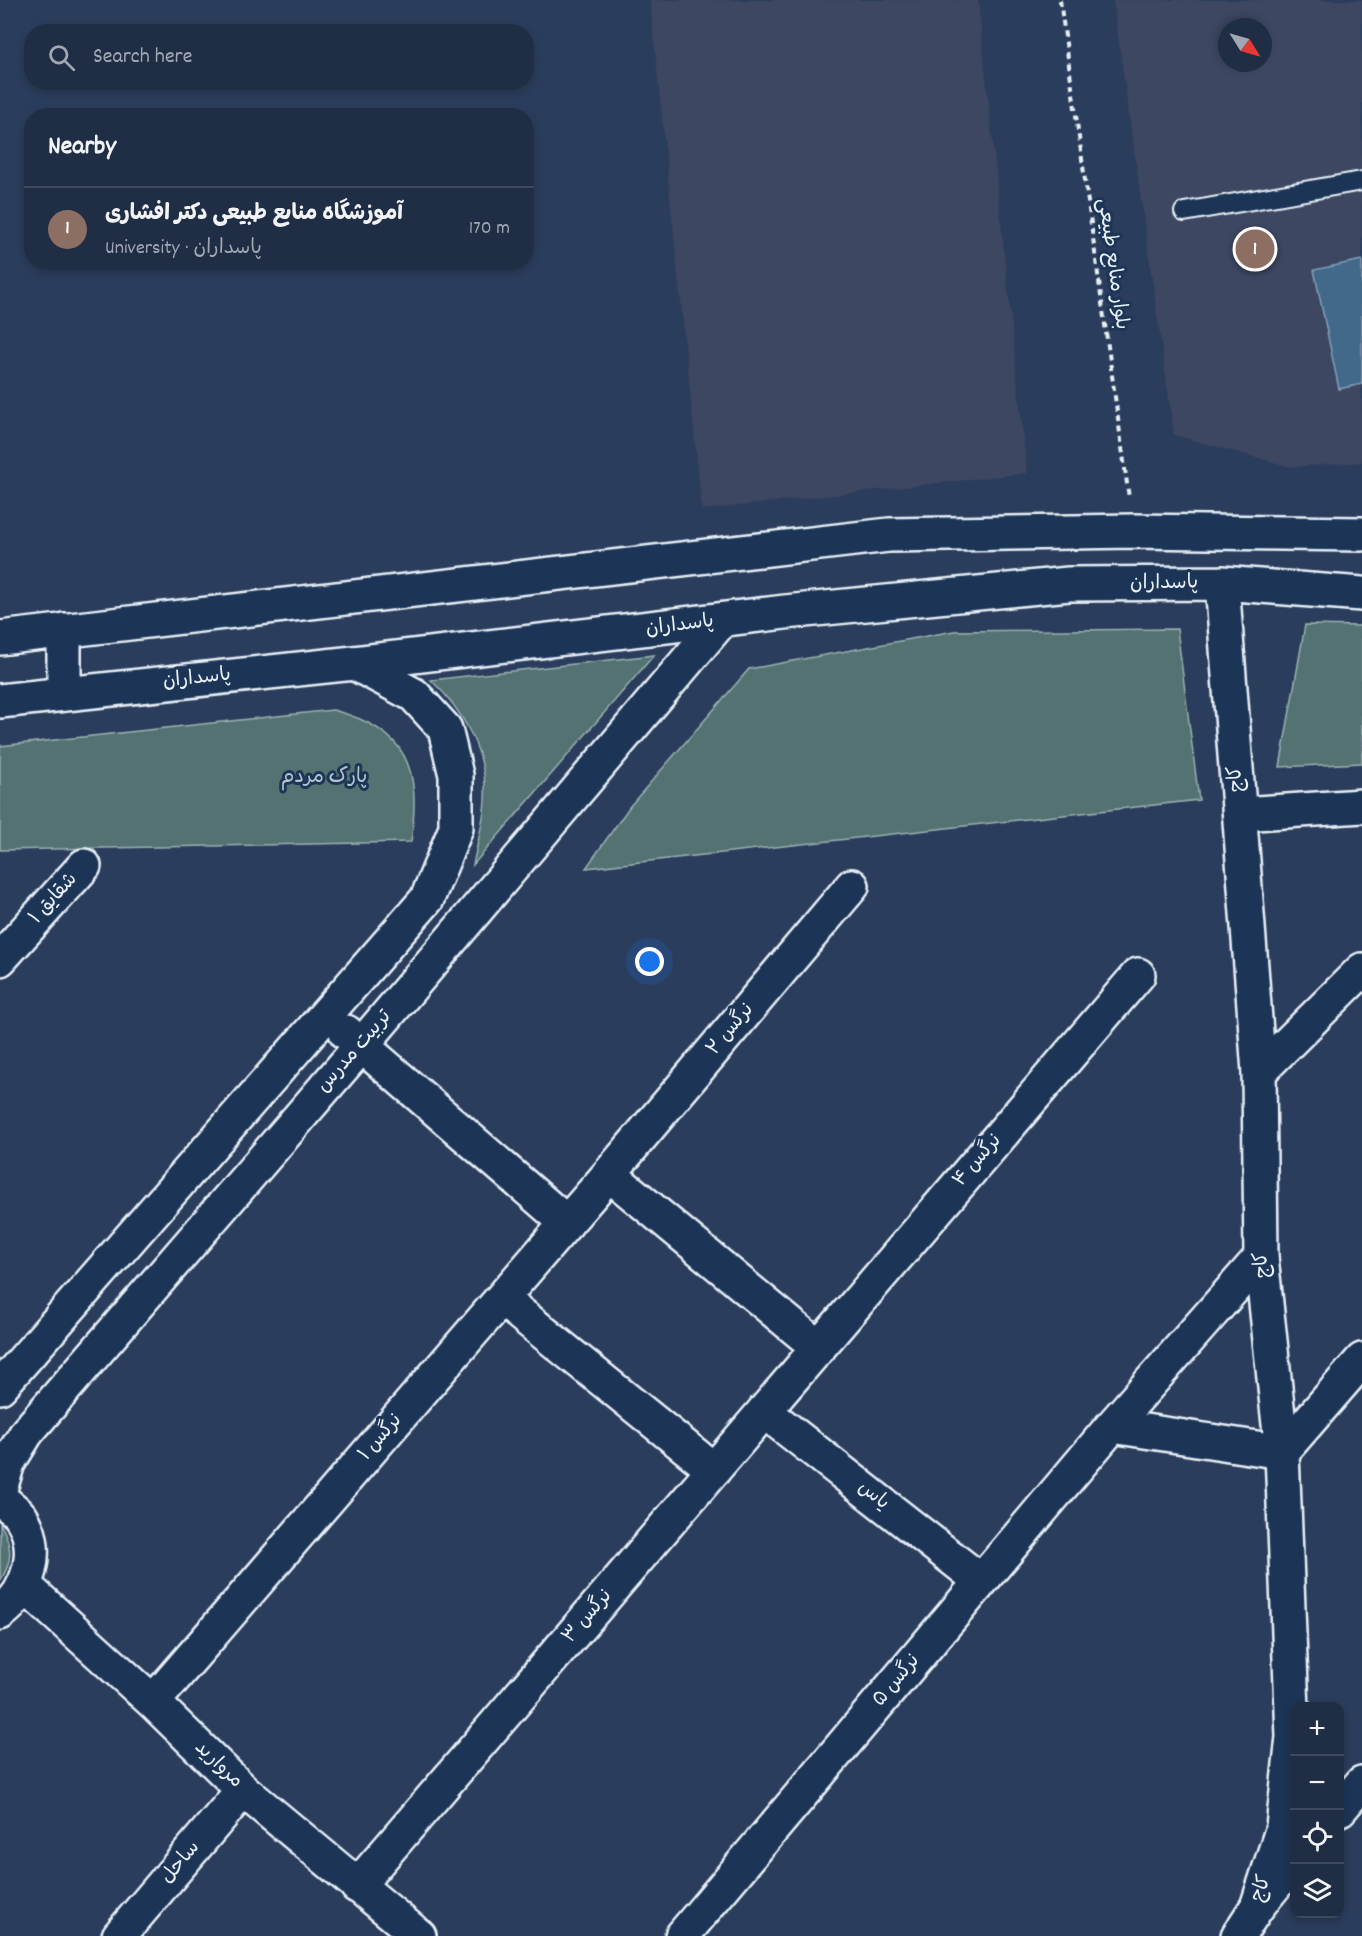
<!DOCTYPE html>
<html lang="en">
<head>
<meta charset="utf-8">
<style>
  body { margin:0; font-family:Dekko,"Playpen Sans Arabic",sans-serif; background:#2d3a50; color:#f1f3f6 }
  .controls { position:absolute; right:18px; bottom:18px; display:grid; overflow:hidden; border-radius:12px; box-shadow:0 3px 9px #0003 }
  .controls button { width:54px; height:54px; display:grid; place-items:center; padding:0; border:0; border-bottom:2px solid #3d4a5e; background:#202e45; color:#f1f3f6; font:30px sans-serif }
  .compass { position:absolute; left:1218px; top:18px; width:54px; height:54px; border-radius:50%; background:#202e45; box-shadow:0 3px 9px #0003; rotate:127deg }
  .you { position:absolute; left:650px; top:962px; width:21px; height:21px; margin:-15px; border:4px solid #fff; border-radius:50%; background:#1a73e8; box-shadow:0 0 0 9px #1a73e833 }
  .badge { display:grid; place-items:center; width:39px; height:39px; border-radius:50%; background:#ea580c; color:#fff; font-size:20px; font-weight:700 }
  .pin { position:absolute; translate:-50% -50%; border:3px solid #fff; box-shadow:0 2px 6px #0006 }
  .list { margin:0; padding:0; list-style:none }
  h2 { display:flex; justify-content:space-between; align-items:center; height:78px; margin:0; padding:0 24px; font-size:26px }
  h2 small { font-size:20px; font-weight:400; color:#a2a8b3 }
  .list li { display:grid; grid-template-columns:39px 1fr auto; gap:18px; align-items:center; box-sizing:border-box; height:84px; padding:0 24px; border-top:2px solid #3d4a5e }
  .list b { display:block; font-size:22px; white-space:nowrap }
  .list p { margin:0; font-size:20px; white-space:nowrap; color:#a2a8b3 }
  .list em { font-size:20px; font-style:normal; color:#a2a8b3 }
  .icon { flex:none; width:33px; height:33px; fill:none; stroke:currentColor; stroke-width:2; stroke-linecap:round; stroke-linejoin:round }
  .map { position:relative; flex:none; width:1362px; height:1936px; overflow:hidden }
  .search { position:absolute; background:#202e45; box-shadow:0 3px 9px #0003; left:24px; top:24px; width:510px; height:66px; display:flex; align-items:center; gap:15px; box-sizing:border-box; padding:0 21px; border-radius:24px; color:#a2a8b3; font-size:22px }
  .panel { position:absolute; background:#202e45; box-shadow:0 3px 9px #0003; left:24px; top:108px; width:510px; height:162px; border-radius:24px }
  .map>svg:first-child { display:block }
  .built { fill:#3c4762; fill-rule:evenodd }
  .green { fill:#527271; stroke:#9db2b4; stroke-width:1.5 }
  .water { fill:#42698a; stroke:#849fb6; stroke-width:1.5 }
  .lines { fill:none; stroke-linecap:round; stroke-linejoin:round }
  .lane-casing { stroke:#e8f1f8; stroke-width:22 }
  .street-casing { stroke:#e8f1f8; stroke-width:38 }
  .secondary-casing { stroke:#e8f1f8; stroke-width:38 }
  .path { stroke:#e8f1f8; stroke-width:4; stroke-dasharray:6 4.5; stroke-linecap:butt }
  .lane { stroke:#1d3557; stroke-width:18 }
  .street { stroke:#1d3557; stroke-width:33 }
  .secondary { stroke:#1d3557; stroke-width:33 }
  .labels { text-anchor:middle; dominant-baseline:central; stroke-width:6; stroke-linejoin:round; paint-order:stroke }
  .street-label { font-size:20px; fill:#e8f1f8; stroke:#1d3557 }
  .park-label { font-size:20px; fill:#b4c5c9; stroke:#1d3557 }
</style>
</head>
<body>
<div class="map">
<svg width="1362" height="1936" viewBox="0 0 1362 1936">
  <rect width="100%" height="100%" fill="#2b3d5c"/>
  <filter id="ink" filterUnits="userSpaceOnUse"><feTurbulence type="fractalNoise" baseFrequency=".0167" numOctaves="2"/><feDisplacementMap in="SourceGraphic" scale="12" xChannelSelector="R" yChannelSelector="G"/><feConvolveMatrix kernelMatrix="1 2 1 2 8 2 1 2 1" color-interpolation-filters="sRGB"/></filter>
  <g filter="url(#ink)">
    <path class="built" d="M650,0H978L1027,473L702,510Z
      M1113,0H1362V462L1291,467L1174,435ZM1227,27H1263V63H1227Z"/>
    <path class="green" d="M1305,625L1362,626V763L1280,767Z
      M1177,629L1199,800L586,868L630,806L749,669L954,631Z
      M654,655L473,865C477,844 484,821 485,800C488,754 463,710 431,680Z
      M333,710C409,730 421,769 411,842L0,850V746Z
      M0,1523C12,1544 14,1560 0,1581Z"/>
    <path class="water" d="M1362,260V384L1339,389L1314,270Z"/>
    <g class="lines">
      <defs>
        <path id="lane" d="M1184,212L1362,181"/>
        <path id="street" d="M1240,814L1362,806
          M0,959L84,866
          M346,1032L567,1223
          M1259,1072L1362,970
          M609,1174L819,1348
          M1261,1257L1112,1426L1282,1452L1362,1360
          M502,1299L714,1470
          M0,1387L427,899L456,828V775L445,729L414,695L354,663
          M764,1411L981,1581
          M0,1489L8,1463L27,1432L361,1046L721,621
          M0,1498C6,1504 16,1510 21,1517C42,1549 29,1593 0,1613
          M25,1586L153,1702L243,1790L419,1936
          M153,1702L609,1174L852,886
          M1340,1809L1362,1783
          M357,1886L1138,975
          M1257,1907L1294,1862
          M119,1936L243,1790
          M682,1936L1112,1426"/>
        <path id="secondary" d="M1222,583L1259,1072L1261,1257L1282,1452L1293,1737L1283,1827L1257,1907L1238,1936
          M64,630V693
          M0,638L889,535L1134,531L1362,534
          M0,701L354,663L785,612L1069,584L1222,583L1362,594"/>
      </defs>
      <use href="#lane" class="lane-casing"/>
      <use href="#street" class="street-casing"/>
      <use href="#secondary" class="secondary-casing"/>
      <path class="path" d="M1060,0L1129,498"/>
      <use href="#lane" class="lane"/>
      <use href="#street" class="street"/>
      <use href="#secondary" class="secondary"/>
    </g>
  </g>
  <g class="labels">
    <g class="street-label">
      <text transform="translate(1112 264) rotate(82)">بلوار منابع طبیعی</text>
      <text transform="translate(1164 584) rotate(-1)">پاسداران</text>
      <text transform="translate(680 626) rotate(-7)">پاسداران</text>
      <text transform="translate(197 679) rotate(-6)">پاسداران</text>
      <text transform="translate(1237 779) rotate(-94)">کاج</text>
      <text transform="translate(54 899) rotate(-48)">شقایق ۱</text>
      <text transform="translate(731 1030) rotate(-50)">نرگس ۲</text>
      <text transform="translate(355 1052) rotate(-49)">تربیت مدرس</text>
      <text transform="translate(978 1161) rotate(-49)">نرگس ۴</text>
      <text transform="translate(1263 1265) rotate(-94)">کاج</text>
      <text transform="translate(381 1438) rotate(-49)">نرگس ۱</text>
      <text transform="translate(873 1496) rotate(38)">یاس</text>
      <text transform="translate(588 1617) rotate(-49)">نرگس ۳</text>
      <text transform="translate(897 1681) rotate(-50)">۵ نرگس</text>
      <text transform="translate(218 1765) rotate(44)">مروارید</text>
      <text transform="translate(181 1863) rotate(-50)">ساحل</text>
      <text transform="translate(1262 1889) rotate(-70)">کاج</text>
    </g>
    <g class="park-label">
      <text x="324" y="778">پارک مردم</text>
    </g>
  </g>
</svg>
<div class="controls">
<button>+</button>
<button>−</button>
<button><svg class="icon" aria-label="locate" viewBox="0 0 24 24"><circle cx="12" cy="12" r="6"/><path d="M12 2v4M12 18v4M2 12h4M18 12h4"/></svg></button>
<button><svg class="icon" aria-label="layers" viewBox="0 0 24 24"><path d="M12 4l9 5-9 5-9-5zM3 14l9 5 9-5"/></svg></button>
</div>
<svg class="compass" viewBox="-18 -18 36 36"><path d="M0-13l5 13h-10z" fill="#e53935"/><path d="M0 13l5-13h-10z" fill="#a2a8b3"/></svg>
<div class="you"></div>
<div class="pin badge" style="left:1255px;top:249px;background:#8d6e63">1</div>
<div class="search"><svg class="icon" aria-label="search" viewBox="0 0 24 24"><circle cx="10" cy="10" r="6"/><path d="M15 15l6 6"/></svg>Search here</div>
<section class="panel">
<h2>Nearby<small></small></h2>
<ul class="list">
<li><span class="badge" style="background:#8d6e63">1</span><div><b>آموزشگاه منابع طبیعی دکتر افشاری</b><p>University · پاسداران</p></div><em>170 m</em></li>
</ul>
</section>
</div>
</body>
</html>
